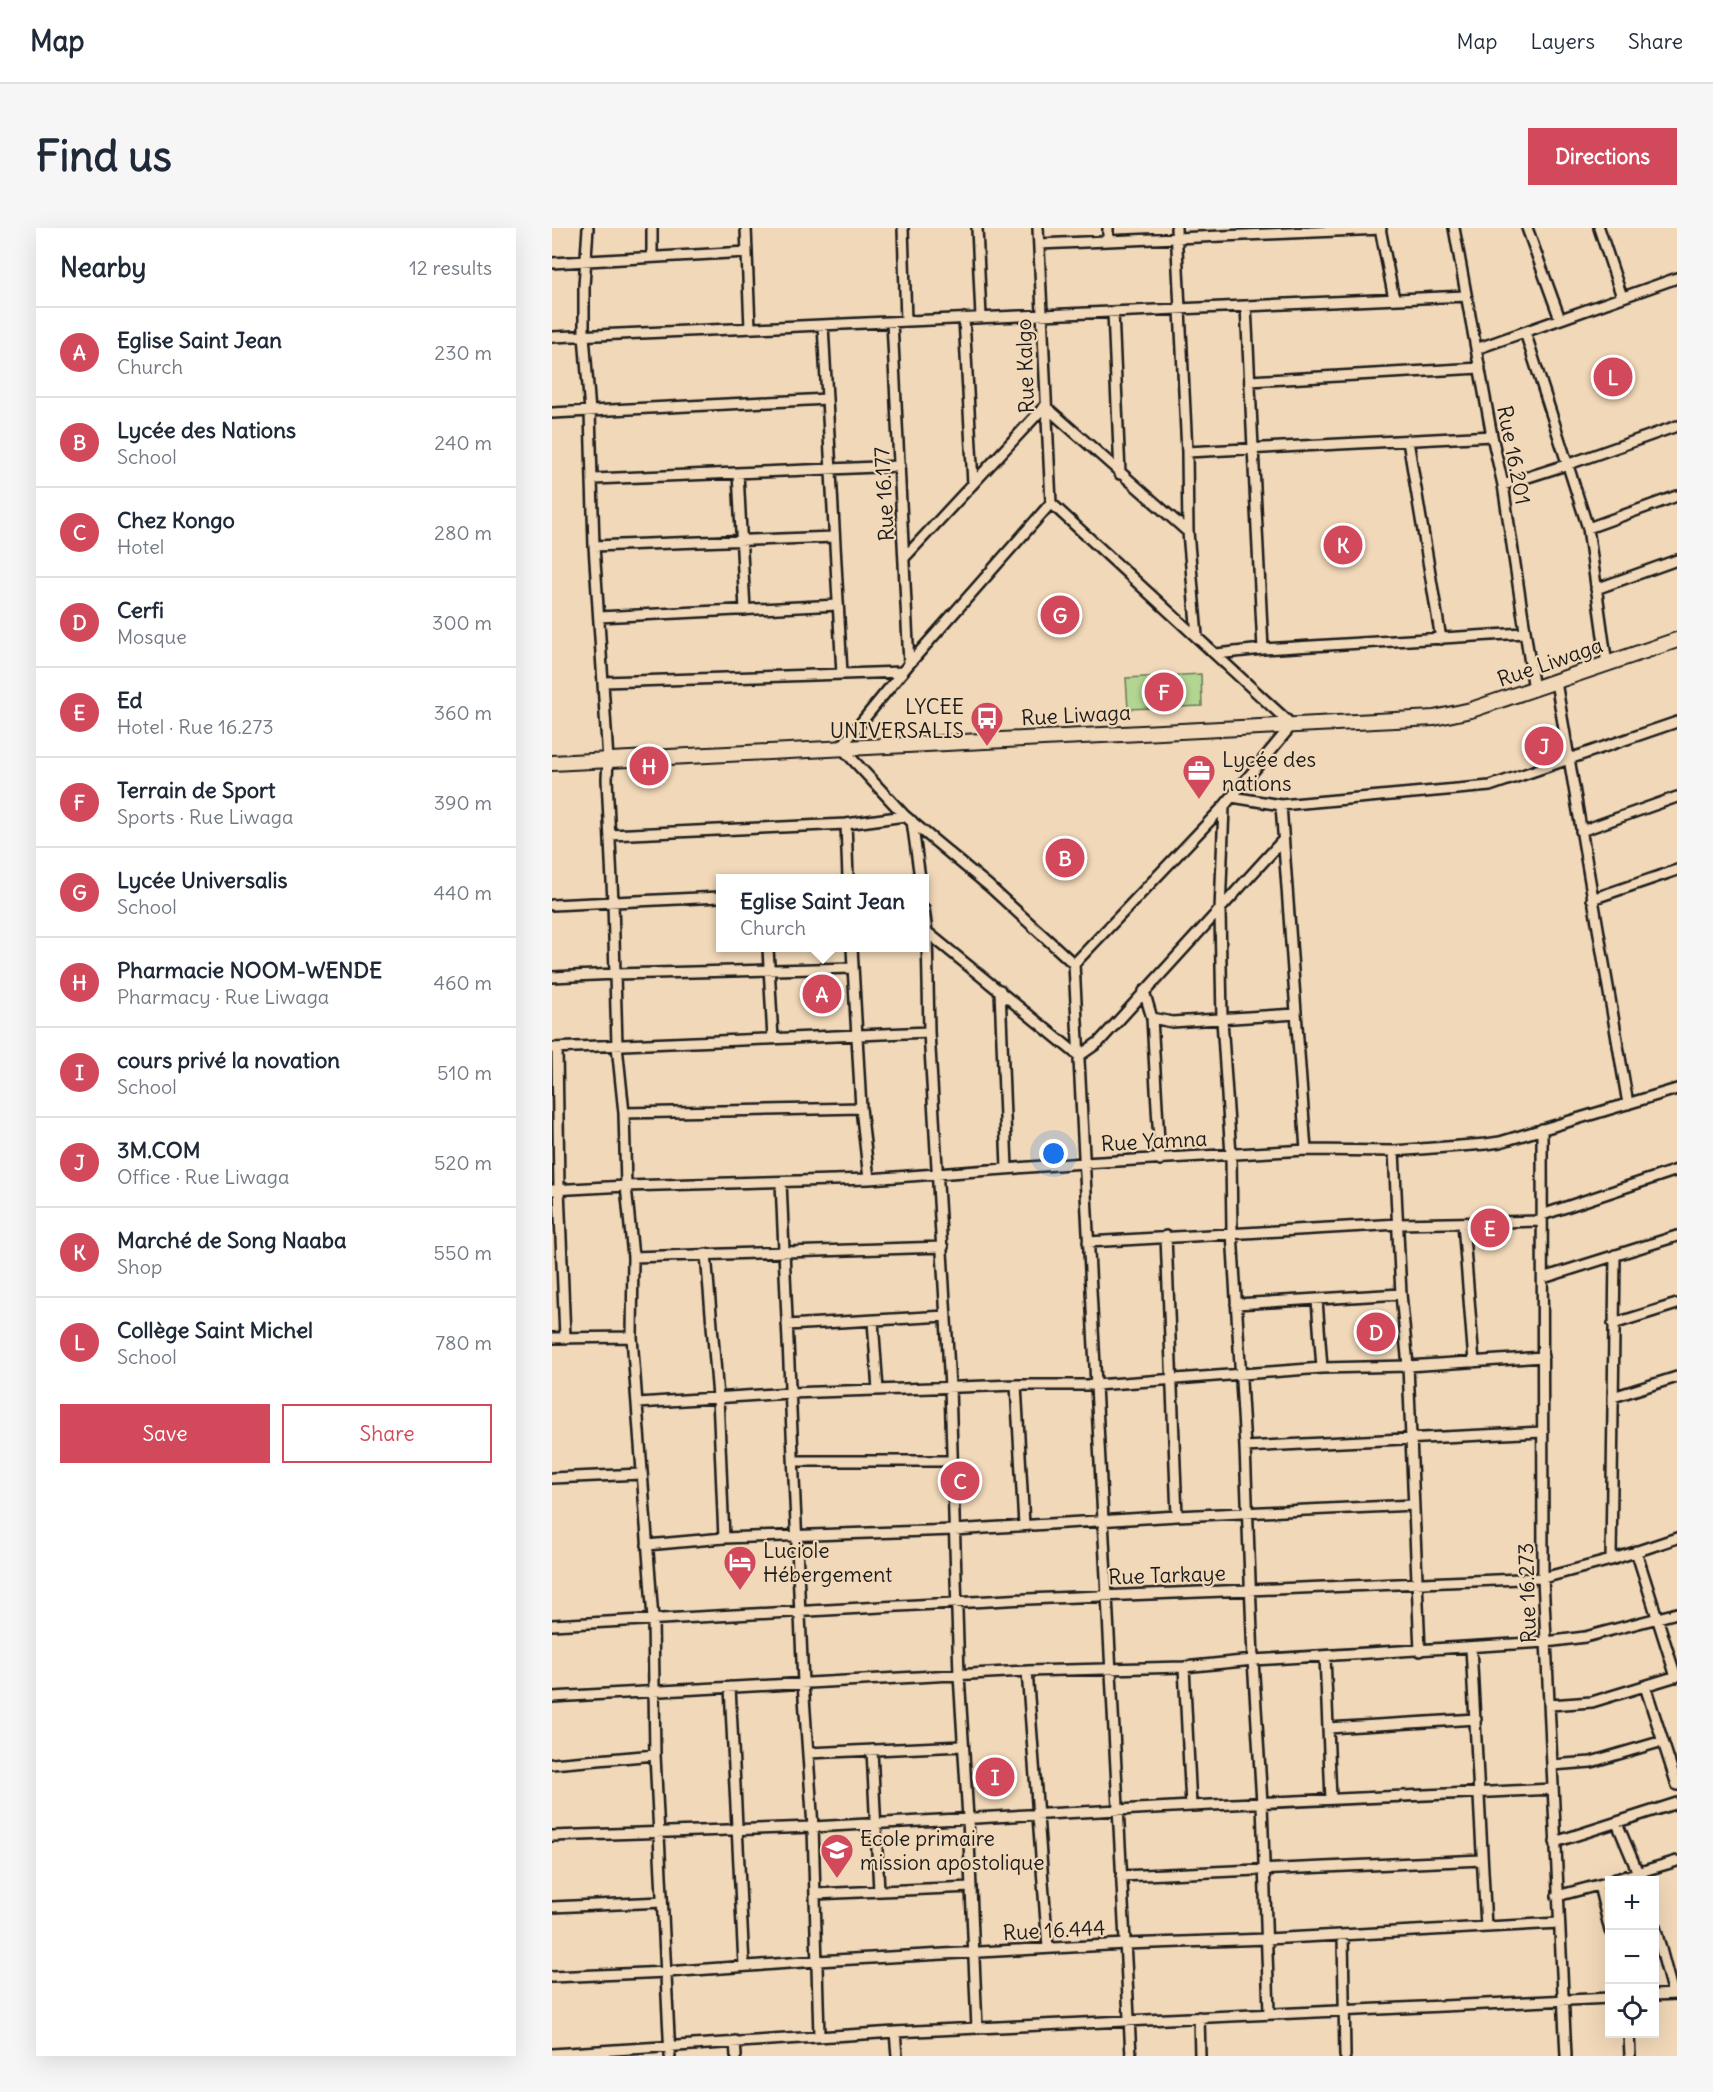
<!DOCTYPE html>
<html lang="en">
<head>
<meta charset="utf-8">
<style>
  body { margin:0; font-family:Delius,sans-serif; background:#f6f6f7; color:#1f2937 }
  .controls { position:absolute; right:18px; bottom:18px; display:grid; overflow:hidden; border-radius:0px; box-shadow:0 6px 24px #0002 }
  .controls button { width:54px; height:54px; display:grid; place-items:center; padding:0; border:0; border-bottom:2px solid #e0e1e3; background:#fff; color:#1f2937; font:30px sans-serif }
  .you { position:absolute; left:502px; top:926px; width:21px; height:21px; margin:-15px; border:4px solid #fff; border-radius:50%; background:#1a73e8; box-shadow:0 0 0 9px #1a73e833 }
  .badge { display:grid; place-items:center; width:39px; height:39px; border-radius:50%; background:#d1495b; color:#fff; font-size:20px; font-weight:700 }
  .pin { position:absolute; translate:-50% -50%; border:3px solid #fff; box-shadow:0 2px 6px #0006 }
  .popup { position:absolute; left:164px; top:646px; width:213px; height:78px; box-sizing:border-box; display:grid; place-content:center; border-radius:0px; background:#fff; filter:drop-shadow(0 2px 4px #0005); font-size:20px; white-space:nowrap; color:#747a83 }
  .popup b { font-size:22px; color:#1f2937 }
  .popup::after { content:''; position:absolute; left:50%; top:100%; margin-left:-12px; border:12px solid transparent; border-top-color:#fff }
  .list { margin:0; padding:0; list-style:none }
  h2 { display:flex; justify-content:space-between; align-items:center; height:78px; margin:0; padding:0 24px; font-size:26px }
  h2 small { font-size:20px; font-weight:400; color:#747a83 }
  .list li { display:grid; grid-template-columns:39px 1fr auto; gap:18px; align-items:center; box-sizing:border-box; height:90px; padding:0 24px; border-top:2px solid #e0e1e3 }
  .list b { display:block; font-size:22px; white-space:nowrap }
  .list p { margin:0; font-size:20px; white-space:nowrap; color:#747a83 }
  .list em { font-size:20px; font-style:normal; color:#747a83 }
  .actions { display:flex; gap:12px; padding:18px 24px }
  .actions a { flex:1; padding:14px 0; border:2px solid #d1495b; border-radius:0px; text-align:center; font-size:21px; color:#d1495b }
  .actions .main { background:#d1495b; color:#fff }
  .icon { flex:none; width:33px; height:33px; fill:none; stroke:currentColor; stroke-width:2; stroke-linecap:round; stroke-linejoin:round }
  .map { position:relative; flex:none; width:1125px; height:1828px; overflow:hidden; border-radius:0px }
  header { display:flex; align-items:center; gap:36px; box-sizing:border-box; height:84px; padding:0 30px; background:#fff; border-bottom:2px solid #e0e1e3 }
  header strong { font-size:28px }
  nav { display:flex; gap:33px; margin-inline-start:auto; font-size:21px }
  .intro { display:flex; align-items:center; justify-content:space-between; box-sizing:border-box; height:144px; padding:0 36px }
  h1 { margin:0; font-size:42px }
  .button { padding:15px 27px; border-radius:0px; background:#d1495b; color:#fff; font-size:21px; font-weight:700 }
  main { display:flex; gap:36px; padding:0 36px }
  aside { flex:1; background:#fff; border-radius:0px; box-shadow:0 6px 24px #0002 }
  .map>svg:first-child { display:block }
  .grass { fill:#b2d691; stroke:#677956; stroke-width:1.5 }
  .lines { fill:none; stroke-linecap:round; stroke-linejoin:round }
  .minor-casing { stroke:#1c1c1c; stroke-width:14 }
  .secondary-casing { stroke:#1c1c1c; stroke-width:18 }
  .minor { stroke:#f1d8b8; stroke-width:9 }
  .secondary { stroke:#f1d8b8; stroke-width:14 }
  .labels { text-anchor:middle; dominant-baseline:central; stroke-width:4.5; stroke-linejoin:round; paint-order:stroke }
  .street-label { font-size:21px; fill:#1c1c1c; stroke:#f1d8b8 }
  .poi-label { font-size:21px; fill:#1c1c1c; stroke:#f1d8b8; text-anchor:start }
</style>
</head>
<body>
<header>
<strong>Map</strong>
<nav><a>Map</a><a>Layers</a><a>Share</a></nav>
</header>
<div class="intro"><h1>Find us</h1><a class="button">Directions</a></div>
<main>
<aside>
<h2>Nearby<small>12 results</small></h2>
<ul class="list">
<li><span class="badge">A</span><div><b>Eglise Saint Jean</b><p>Church</p></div><em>230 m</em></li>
<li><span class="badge">B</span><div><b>Lycée des Nations</b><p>School</p></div><em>240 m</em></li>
<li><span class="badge">C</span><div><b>Chez Kongo</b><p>Hotel</p></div><em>280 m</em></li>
<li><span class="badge">D</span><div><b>Cerfi</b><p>Mosque</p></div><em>300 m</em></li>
<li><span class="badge">E</span><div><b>Ed</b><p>Hotel · Rue 16.273</p></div><em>360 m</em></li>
<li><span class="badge">F</span><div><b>Terrain de Sport</b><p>Sports · Rue Liwaga</p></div><em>390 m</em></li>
<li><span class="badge">G</span><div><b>Lycée Universalis</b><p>School</p></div><em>440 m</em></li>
<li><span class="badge">H</span><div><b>Pharmacie NOOM-WENDE</b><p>Pharmacy · Rue Liwaga</p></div><em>460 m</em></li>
<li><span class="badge">I</span><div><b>cours privé la novation</b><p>School</p></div><em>510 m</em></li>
<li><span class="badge">J</span><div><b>3M.COM</b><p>Office · Rue Liwaga</p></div><em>520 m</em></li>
<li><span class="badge">K</span><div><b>Marché de Song Naaba</b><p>Shop</p></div><em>550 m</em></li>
<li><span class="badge">L</span><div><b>Collège Saint Michel</b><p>School</p></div><em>780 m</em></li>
</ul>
<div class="actions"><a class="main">Save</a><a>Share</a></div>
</aside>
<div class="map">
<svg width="1125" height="1828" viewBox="0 0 1125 1828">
  <rect width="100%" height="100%" fill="#f1d8b8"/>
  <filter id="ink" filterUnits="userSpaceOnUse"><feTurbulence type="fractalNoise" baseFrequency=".0167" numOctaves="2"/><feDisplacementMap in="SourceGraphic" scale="12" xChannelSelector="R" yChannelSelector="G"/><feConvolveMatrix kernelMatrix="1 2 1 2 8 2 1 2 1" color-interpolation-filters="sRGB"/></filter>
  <g filter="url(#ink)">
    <path class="grass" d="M649,446L650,478L576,481L574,450Z"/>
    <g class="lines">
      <defs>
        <path id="minor" d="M36,0L32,58V107L38,184L42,318L56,532L55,551L61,674L65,818L72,885L74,958L81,1029L80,1109L101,1391L103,1527L118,1828
          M100,0V29
          M194,0L198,100
          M351,0L354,93
          M425,0L429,89
          M486,0L499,275
          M556,0V13
          M624,0L635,224L636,304L645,408
          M828,0L842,71
          M902,0L940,208L951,257L982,462
          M975,0L1008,91
          M1047,0L1070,69
          M487,16L829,1
          M0,35L195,24
          M694,78L711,421
          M561,84L568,246
          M412,90L421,256
          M340,94L357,436
          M271,97L290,446
          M973,104L1036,300L1055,437
          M0,109L914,68
          M924,121L1125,50
          M698,153L928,140
          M0,185L275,171
          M856,213L889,411
          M635,224L940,208
          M186,245L193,382
          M42,251L348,238
          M951,257L1017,236L1125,198
          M499,275L357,436L289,519L353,588L437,658L522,736L579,1828
          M499,275L740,497L672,578L522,736
          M1036,300L1125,268
          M42,318L282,309
          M353,329L493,178L636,304
          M1044,361L1125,332
          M47,389L286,377
          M664,426L711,421L972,405
          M52,454L350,444
          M1004,454L1076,876
          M680,569L729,577L938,558L1125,494
          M729,577L754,922
          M672,578L668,683L670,792L679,927L680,1004L693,1219L701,1432L710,1575L717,1785
          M360,593L368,650
          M294,596L296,650
          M1029,603L1125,569
          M58,607L294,596L353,588
          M1040,671L1125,642
          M0,677L168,669
          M372,681L375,704L527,828L547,814L731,612
          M375,704L377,804L398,1159L407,1447L416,1590L425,1800
          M216,720L221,811
          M300,720L309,880L317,951
          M0,749L64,746L301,740
          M448,762L455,940
          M592,763L600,790L620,794L744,786
          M600,790L608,932
          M0,820L377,804
          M5,820L7,961L13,1109
          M72,885L309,880
          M990,901L991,1350L1014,1828
          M842,923L849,1066L856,1138L868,1423
          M229,954L251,1455L261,1599L267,1808
          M0,962L74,958L317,951L532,935L754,922L842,923L934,916L948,914L1125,861
          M990,987L1125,942
          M911,995L922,1134
          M614,1008L625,1288
          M536,1014L847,996L990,993
          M154,1026L166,1169L172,1310
          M81,1029L391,1019
          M991,1050L1125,1008
          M765,1072L770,1140
          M684,1076L849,1066
          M321,1093L326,1162
          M1061,1096L1125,1076
          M235,1097L394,1088
          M0,1110L80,1109
          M464,1157L472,1297
          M1061,1169L1125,1149
          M86,1175L238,1165L464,1157H544L770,1140L856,1138L991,1129
          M693,1219L991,1204
          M243,1233H400
          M0,1250L89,1246
          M95,1317L172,1310L402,1302L625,1288L862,1277
          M1084,1323L1124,1449
          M1059,1332L1063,1027
          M0,1397L475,1371L991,1350L1059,1332L1125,1310
          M919,1419L934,1699
          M773,1428L779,1571
          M632,1439L639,1578
          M475,1443L496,1720
          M1093,1458L1125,1557
          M178,1459L192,1737
          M0,1469L475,1443L632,1439L701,1432L994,1414L1033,1409L1125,1385
          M998,1477L1040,1474L1125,1448
          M776,1500L924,1491
          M320,1522L327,1663
          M256,1525L411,1518
          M0,1536L103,1527
          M1000,1537L1039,1534L1111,1513
          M1065,1595L1089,1652
          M0,1608L261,1599L639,1578L1001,1561
          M1003,1614L1125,1575
          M569,1648L930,1632
          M1061,1652L1125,1633
          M1047,1657L1058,1703
          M263,1666L419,1659
          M1005,1668L1058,1654
          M0,1679L110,1674
          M1102,1695L1121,1766
          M791,1708L793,1828
          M0,1749L115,1744L265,1733L573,1716L715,1711L1007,1695
          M1102,1767L1125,1766
          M647,1789L648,1828
          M343,1804L345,1828
          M1077,1806L1078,1828
          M183,1813L184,1828
          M0,1826L343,1804L1058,1770"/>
        <path id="secondary" d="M0,535L882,490L919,482L1125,412"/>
      </defs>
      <use href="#minor" class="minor-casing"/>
      <use href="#secondary" class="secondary-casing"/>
      <use href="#minor" class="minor"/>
      <use href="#secondary" class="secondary"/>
    </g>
  </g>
  <defs>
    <symbol id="bus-pin" viewBox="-11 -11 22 30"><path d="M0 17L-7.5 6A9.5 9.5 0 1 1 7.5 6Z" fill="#d1495b" stroke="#f1d8b8"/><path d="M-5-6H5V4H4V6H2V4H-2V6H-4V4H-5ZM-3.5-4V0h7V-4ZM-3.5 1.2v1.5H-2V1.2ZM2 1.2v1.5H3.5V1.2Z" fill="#fff"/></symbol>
    <symbol id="office-pin" viewBox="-11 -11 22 30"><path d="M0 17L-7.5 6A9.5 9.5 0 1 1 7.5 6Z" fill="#d1495b" stroke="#f1d8b8"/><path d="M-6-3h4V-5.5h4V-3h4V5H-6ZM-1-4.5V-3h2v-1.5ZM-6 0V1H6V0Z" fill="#fff"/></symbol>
    <symbol id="hotel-pin" viewBox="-11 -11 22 30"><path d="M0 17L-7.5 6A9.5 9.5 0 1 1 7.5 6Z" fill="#d1495b" stroke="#f1d8b8"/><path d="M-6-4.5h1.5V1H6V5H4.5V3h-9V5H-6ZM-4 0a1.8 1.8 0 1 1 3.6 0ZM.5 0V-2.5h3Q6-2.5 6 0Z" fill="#fff"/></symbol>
    <symbol id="school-pin" viewBox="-11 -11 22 30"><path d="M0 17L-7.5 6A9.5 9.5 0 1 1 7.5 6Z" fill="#d1495b" stroke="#f1d8b8"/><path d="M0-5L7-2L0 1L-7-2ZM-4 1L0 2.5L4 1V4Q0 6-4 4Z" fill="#fff"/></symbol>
  </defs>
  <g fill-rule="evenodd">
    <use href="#bus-pin" x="416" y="471" width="38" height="52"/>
    <use href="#office-pin" x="628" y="524" width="38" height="52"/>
    <use href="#hotel-pin" x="169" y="1315" width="38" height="52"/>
    <use href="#school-pin" x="266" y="1603" width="38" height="52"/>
  </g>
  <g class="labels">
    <g class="street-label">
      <text transform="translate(473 138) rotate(-92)">Rue Kalgo</text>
      <text transform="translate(962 227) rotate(79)">Rue 16.201</text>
      <text transform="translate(332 266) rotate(-93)">Rue 16.177</text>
      <text transform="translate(998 434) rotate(-19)">Rue Liwaga</text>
      <text transform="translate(524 487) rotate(-3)">Rue Liwaga</text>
      <text transform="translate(602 913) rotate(-3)">Rue Yamna</text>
      <text transform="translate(615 1347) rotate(-2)">Rue Tarkaye</text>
      <text transform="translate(975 1365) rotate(-92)">Rue 16.273</text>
      <text transform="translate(502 1702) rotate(-3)">Rue 16.444</text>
    </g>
    <g class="poi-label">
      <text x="412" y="478" text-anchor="end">LYCEE<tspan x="412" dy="24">UNIVERSALIS</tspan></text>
      <text x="670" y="531">Lycée des<tspan x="670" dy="24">nations</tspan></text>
      <text x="211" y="1322">Luciole<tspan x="211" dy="24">Hébergement</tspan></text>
      <text x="308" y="1610">Ecole primaire<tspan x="308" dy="24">mission apostolique</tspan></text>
    </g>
  </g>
</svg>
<div class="controls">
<button>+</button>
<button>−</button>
<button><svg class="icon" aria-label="locate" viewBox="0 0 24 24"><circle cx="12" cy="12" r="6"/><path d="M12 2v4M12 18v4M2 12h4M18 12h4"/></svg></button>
</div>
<div class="you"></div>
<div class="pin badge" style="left:270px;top:766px">A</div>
<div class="popup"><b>Eglise Saint Jean</b>Church</div>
<div class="pin badge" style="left:513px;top:630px">B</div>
<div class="pin badge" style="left:408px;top:1253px">C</div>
<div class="pin badge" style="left:824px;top:1104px">D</div>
<div class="pin badge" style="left:938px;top:1000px">E</div>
<div class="pin badge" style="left:612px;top:464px">F</div>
<div class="pin badge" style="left:508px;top:387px">G</div>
<div class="pin badge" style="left:97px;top:538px">H</div>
<div class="pin badge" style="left:443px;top:1549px">I</div>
<div class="pin badge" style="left:992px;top:518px">J</div>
<div class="pin badge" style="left:791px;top:317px">K</div>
<div class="pin badge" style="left:1061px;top:149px">L</div>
</div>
</main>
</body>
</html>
